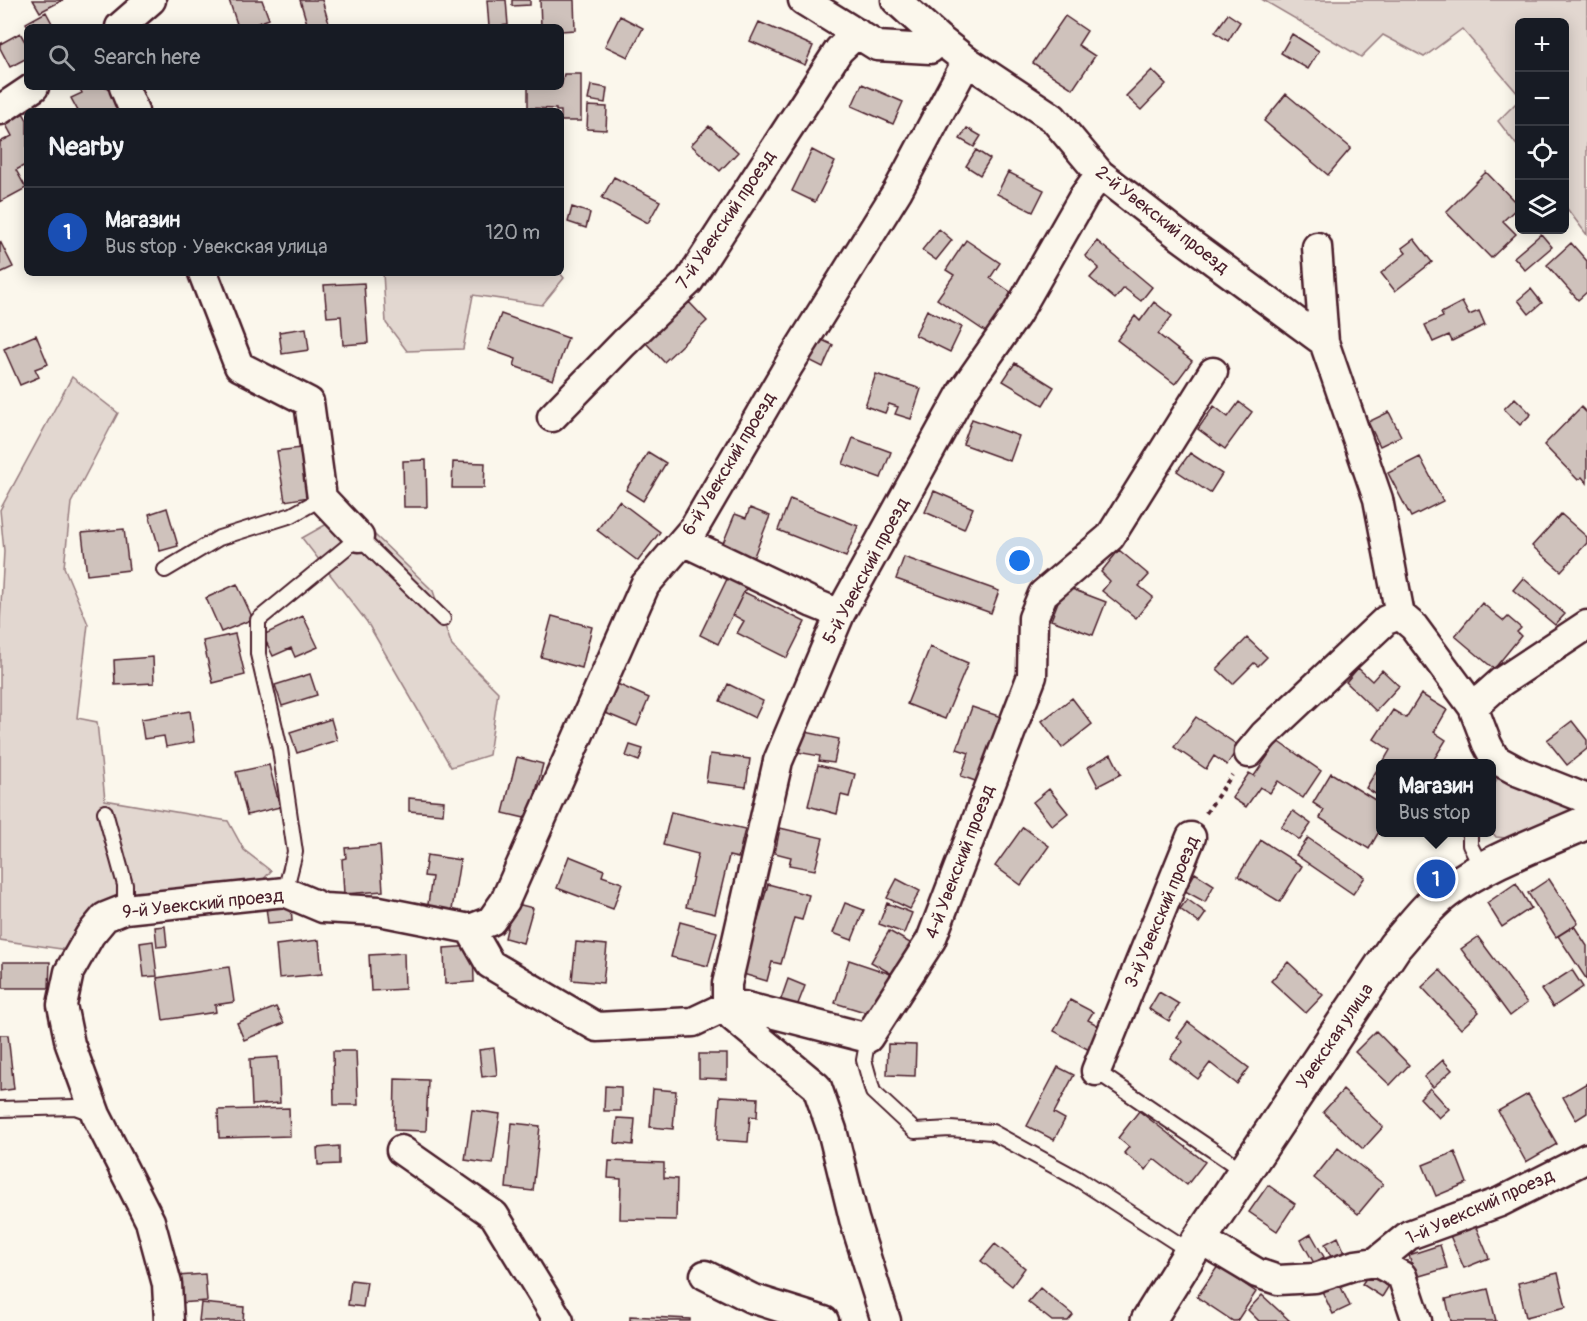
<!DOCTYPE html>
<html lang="en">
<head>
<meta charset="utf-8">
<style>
  body { margin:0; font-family:Pangolin,sans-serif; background:#242831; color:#f1f3f6 }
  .controls { position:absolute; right:18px; top:18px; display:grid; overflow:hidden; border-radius:9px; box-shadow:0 3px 15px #0003 }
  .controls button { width:54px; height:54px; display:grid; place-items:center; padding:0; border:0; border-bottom:2px solid #363941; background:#171b24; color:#f1f3f6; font:30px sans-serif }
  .you { position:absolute; left:1020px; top:561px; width:21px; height:21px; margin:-15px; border:4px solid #fff; border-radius:50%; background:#1a73e8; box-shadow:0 0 0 9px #1a73e833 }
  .badge { display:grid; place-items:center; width:39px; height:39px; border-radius:50%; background:#c8321e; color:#fff; font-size:20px; font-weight:700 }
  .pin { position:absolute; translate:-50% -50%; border:3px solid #fff; box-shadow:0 2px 6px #0006 }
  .popup { position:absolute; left:1376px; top:759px; width:120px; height:78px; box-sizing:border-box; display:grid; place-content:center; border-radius:9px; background:#171b24; filter:drop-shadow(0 2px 4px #0005); font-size:20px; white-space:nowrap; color:#9ea1a6 }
  .popup b { font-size:22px; color:#f1f3f6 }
  .popup::after { content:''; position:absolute; left:50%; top:100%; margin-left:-12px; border:12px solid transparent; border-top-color:#171b24 }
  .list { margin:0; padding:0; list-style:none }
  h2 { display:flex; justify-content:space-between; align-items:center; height:78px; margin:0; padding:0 24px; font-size:26px }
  h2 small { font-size:20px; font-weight:400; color:#9ea1a6 }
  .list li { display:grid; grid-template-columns:39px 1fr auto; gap:18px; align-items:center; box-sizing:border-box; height:90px; padding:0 24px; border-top:2px solid #363941 }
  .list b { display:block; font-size:22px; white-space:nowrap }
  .list p { margin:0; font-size:20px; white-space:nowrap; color:#9ea1a6 }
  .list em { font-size:20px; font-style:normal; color:#9ea1a6 }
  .icon { flex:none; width:33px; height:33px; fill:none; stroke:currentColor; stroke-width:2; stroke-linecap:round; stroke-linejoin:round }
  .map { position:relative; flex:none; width:1587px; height:1321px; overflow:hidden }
  .search { position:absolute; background:#171b24; box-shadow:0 3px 15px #0003; left:24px; top:24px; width:540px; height:66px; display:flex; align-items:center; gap:15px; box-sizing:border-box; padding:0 21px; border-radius:9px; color:#9ea1a6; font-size:22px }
  .panel { position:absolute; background:#171b24; box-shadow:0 3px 15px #0003; left:24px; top:108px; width:540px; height:168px; border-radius:9px }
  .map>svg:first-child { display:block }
  .green { fill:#e2d7d0; stroke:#967b7e; stroke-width:1.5 }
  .building { fill:#cfc2bc; stroke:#4a1f2b; stroke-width:1.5 }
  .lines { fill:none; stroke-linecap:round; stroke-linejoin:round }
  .lane-casing { stroke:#4a1f2b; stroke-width:18 }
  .street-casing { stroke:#4a1f2b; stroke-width:33 }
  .secondary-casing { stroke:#4a1f2b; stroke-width:38 }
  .path { stroke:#4a1f2b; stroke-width:4; stroke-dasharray:4.5 4.5; stroke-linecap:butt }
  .lane { stroke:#fbf7ec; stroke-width:14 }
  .street { stroke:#fbf7ec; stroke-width:28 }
  .secondary { stroke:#fbf7ec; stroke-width:33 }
  .labels { text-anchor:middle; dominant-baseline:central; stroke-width:4.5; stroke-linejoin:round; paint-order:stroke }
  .street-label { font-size:18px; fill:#4a1f2b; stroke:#fbf7ec }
</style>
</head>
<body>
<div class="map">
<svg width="1587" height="1321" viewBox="0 0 1587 1321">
  <rect width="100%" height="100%" fill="#fbf7ec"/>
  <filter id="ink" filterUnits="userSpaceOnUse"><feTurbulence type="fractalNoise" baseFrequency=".0167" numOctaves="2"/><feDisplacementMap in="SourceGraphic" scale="12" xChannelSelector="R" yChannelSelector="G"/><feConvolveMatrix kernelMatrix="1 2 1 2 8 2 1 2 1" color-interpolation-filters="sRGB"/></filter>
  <g filter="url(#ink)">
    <path class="green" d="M1263,0H1587V235L1565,206L1564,22H1520L1519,95L1462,29L1424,57L1383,35L1361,57Z
      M1519,100V148L1498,121Z
      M383,273H560L564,278L542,305L473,295L463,349L407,351L386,323Z
      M72,377L118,413L71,503L64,567L88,624L77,718L97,722L105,800L228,821L244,850L271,871L259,884L147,896L68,950L0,940V622L4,551L0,510Z
      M350,511L433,591L452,646L498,692L489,755L451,767L367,622L302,538Z
      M1503,772L1581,806L1562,818L1506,838L1496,837L1492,832C1492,812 1486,786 1503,772Z"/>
    <path class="building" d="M33,0H63L40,12Z
      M229,0H262L269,19L247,27H238Z
      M300,0H322L330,27H308Z
      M487,0H506L508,25L489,27Z
      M512,0H530V5L512,6Z
      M540,0H574L575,30L561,31V27H541Z
      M46,12L54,27H28L26,23Z
      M1228,14L1240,22L1228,41L1215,32Z
      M620,16L643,28L628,57L605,46Z
      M1065,16L1087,31L1078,45L1095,56L1073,89L1033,63Z
      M759,22L813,46L805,65L750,41Z
      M20,33L27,45V58L10,67L0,48V44Z
      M1292,34L1319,51L1308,69L1281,53Z
      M1152,70L1166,84L1141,110L1126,96Z
      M564,74H581V121H561V111H556V109L528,108V87H561Z
      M862,84L903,102L893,124L852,106Z
      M591,85L607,88L605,103L588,100Z
      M79,87H109L120,111H78L71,98L82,93Z
      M1286,94L1351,148L1328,175L1264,121Z
      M588,106L607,107L606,130L587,129Z
      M22,111L27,120V164L16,170L26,188L0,202V142L12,136L4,121Z
      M709,126L738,152L720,171L691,145Z
      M967,128L981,136L974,147L960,139Z
      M812,150L835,162L815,202L792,191Z
      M976,150L990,159L980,175L966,166Z
      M1008,172L1044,190L1033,212L997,194Z
      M1486,172L1519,206L1503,221L1516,234L1491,258L1446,212Z
      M614,177L660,201L648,223L602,198Z
      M572,207L590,213L586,228L568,222Z
      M939,229L952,240L936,260L922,250Z
      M1541,234L1552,247L1525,270L1514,257Z
      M1414,239L1432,262L1395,291L1381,273L1406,253L1402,248Z
      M966,240L1000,263L990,278L1012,293L986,332L937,299L954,275L946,270Z
      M0,241L13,267L0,273Z
      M1097,241L1152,287L1141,301L1124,288L1115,299L1090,278L1099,268L1085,256Z
      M1571,243L1587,261V292L1578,300L1547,265Z
      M364,283L368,343L343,345L341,316L327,317L324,285Z
      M1531,289L1542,303L1529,314L1518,300Z
      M689,302L707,321L664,362L646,343Z
      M1154,302L1172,316L1158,334L1192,361L1175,384L1117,340L1135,316L1140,321Z
      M1462,302L1469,315L1479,311L1485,325L1452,341L1449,335L1433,342L1425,325L1443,317L1441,313Z
      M927,310L962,327L950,352L915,335Z
      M501,314L568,338L553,380L514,366L516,359L488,349Z
      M306,328L309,350L282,354L279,332Z
      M36,335L48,364L35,369L39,377L20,385L4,349Z
      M815,337L833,345L823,367L805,358Z
      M1015,363L1054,387L1043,405L1003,381Z
      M876,374L921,389L911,419L895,414L898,407L889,404L885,413L865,406Z
      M1515,398L1531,414L1520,425L1504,409Z
      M1239,402L1252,412L1225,449L1198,429L1214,406L1228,417Z
      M1581,407L1587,413V483L1582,477L1578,480L1544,445Z
      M1389,412L1401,436L1380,446L1368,422Z
      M972,419L1019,436L1010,461L963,444Z
      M853,438L891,452L881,478L843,464Z
      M301,448L309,497L285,501L277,451Z
      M648,452L666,463L643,501L626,490Z
      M1190,453L1222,474L1210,493L1177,471Z
      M1420,457L1443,501L1411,517L1388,473Z
      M426,460L427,507H404L403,461Z
      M453,462L485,463L484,488H452Z
      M934,491L973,508L964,529L925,512Z
      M790,499L858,526L846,557L778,530Z
      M619,501L660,532L638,561L597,530Z
      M167,508L178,546L160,551L149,514Z
      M750,508L770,516L752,561L721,548L735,514L746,518Z
      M1561,514L1587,537V543L1561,571L1532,546Z
      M124,529L129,570L87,575L82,533Z
      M1119,550L1149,575L1139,586L1153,597L1136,618L1102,591L1110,581L1101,572Z
      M904,557L999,591L991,613L896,579Z
      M728,577L747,586L718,644L700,635Z
      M1523,578L1565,614L1555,625L1513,590Z
      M237,584L253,619L221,632L206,598Z
      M1064,586L1106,602L1093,635L1051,620Z
      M744,592L805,622L787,658L737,633L744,621L733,615Z
      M1482,603L1504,621L1508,617L1521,628L1517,632L1521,636L1494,669L1455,636Z
      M303,616L318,647L295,657L291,648L273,656L263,635Z
      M552,616L592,627L582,668L541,657Z
      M235,634L245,675L213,683L203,641Z
      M1247,638L1267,657L1258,666L1254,663L1233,684L1217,669Z
      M930,647L968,663L945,719L907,704Z
      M153,657L154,683L115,685L114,660Z
      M1358,668L1372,681L1382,670L1399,686L1376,711L1346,682Z
      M310,674L317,695L282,706L275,685Z
      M615,683L649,698L637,726L603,712Z
      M728,684L763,701L755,718L720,701Z
      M1421,694L1447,710L1434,732L1446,740L1431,764H1382L1390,750L1374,739L1393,710L1406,718Z
      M1072,698L1092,724L1062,748L1042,721Z
      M972,707L1007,719L984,784L961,776L969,753L957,749Z
      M190,711L194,742L166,747L164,736L144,739L141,719Z
      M1196,717L1239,746L1227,765L1214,756L1206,769L1174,747Z
      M331,719L337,740L297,753L290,732Z
      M1572,721L1587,740V749L1567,765L1547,740Z
      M801,731L839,739L834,763L819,761L820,756L797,752Z
      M1278,741L1321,771L1303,798L1278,781L1270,793L1260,787L1246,807L1232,798L1249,773L1254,776Z
      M630,745L643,749L639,761L626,756Z
      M710,754L750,759L746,787L706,782Z
      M1111,754L1121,774L1098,786L1088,767Z
      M517,757L543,764L529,819L503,813Z
      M269,765L280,807L247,815L236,772Z
      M818,765L855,774L849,797L841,795L837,814L808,806Z
      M1380,765V797L1366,788Z
      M1331,773L1380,803V830L1369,849L1320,818L1324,810L1313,803Z
      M1049,789L1068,813L1052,826L1033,802Z
      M409,798L444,801L443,814L409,811Z
      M1293,811L1311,824L1300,840L1281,827Z
      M671,812L745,829L738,858L729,856L715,914L686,907L698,854L663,845Z
      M1023,827L1049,846L1021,885L995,866Z
      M780,828L823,838L815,870L789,865L791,857L775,853Z
      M1308,838L1365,877L1353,894L1296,855Z
      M1261,840L1302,866L1280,902L1238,876Z
      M380,845L383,891L344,894L342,859L346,858L345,848Z
      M427,855L460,860L451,916L427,911L432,877L424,876Z
      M569,856L604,870L602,876L622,883L613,909L557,888Z
      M1195,873L1214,885L1205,902L1185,891Z
      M897,879L920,891L910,909L887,898Z
      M1549,879L1578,923L1556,937L1528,893Z
      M1516,883L1531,908L1502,927L1487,903Z
      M768,884L809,895L802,920L794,918L781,964L772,962L767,981L743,974Z
      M1187,899L1206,913L1199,923L1180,909Z
      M513,903L533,908L523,943L505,938Z
      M845,903L864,910L852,940L833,933Z
      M887,903L912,913L904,933L879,924Z
      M291,905L292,921L268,923L266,907Z
      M680,922L717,932L708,966L671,957Z
      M165,926L167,946L157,947L155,927Z
      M1574,926L1587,946V980L1558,936Z
      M889,931L917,947L899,978L871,962Z
      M1478,937L1527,1003L1510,1016L1461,949Z
      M319,940L322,974L279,978L276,945Z
      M153,941L157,976L144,977L140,943Z
      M576,942L607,945L603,983L572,980Z
      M473,946L474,982L445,984L444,948Z
      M404,953L405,989L371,991L369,955Z
      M849,960L891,974L878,1016L835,1003Z
      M3,962H50L49,988H3Z
      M1288,962L1323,995L1306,1013L1271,981Z
      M229,967L234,1002L215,1005L216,1012L163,1020L157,978Z
      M1440,970L1479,1012L1461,1029L1422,987Z
      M1572,970L1583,987L1553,1007L1541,990Z
      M788,979L805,986L796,1009L780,1002Z
      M1159,992L1179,1004L1169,1021L1149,1009Z
      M1070,1000L1093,1012L1088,1020L1103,1028L1091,1051L1054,1031Z
      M276,1007L284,1023L244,1040L237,1023Z
      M1188,1022L1249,1068L1237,1084L1210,1063L1198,1079L1170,1058L1183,1042L1177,1037Z
      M1376,1031L1409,1065L1390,1085L1355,1052Z
      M0,1035H8L14,1089L0,1091Z
      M888,1044L916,1045L915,1076L887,1075Z
      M494,1048L497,1075L482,1077L479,1050Z
      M333,1051H356L358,1105H334Z
      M699,1054H727V1079L699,1078Z
      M278,1057L280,1103L252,1105L250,1059Z
      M1443,1060L1452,1070L1433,1087L1424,1077Z
      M1058,1067L1074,1075L1054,1113L1065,1119L1054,1140L1027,1126Z
      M395,1079L428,1080L426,1131L394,1130Z
      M1587,1083V1113L1576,1120L1563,1097Z
      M605,1086L621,1087V1111H604Z
      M1430,1088L1449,1109L1439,1118L1420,1098Z
      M653,1089L676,1091L673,1129L650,1127Z
      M1343,1090L1383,1127L1363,1149L1323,1112Z
      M1528,1094L1557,1144L1526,1162L1498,1111Z
      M720,1096L758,1098L757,1117L750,1116L748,1142L717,1140Z
      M289,1108L290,1136L219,1138L218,1110Z
      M472,1110L500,1114L493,1164L465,1160Z
      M1139,1111L1205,1162L1187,1185L1154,1159L1146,1170L1124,1153L1129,1147L1118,1138Z
      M617,1118L635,1119L633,1145L615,1143Z
      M512,1123L540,1126L533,1191L506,1188Z
      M339,1146V1164L318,1165L317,1148Z
      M1338,1148L1383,1184L1358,1214L1314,1178Z
      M1455,1152L1467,1183L1436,1196L1423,1165Z
      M609,1161L664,1163V1178L677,1179L676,1220L620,1219L621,1179L608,1178Z
      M1268,1185L1295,1204L1277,1231L1249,1212Z
      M1473,1220L1489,1258L1464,1268L1448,1231Z
      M1311,1234L1324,1257L1314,1263L1301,1240Z
      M1338,1237L1345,1253L1332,1259L1325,1244Z
      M995,1244L1025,1268L1012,1286L981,1261Z
      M1440,1245L1447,1268L1416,1277L1409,1255Z
      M1218,1266L1256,1292L1237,1321H1233L1197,1297Z
      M1371,1271L1390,1284L1382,1297L1362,1284Z
      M1558,1273L1566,1307L1526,1317L1518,1283Z
      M205,1274L207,1301L179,1303L177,1276Z
      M351,1280L367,1282L363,1307L348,1305Z
      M1338,1281L1350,1306L1333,1314L1321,1289Z
      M1040,1288L1073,1315L1068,1321H1052L1028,1302Z
      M1488,1289L1496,1321H1451L1446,1299Z
      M1262,1295L1290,1321H1259L1248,1310Z
      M201,1303L244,1307L243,1321H199Z
      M630,1316L690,1319V1321H630Z"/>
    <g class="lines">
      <defs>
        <path id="lane" d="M165,570L219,538L292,515L322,498
          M105,812L125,885V909
          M1470,832V845L1482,869
          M285,892L295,852L280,749L258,654V620L359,537L443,619
          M868,1038L864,1060L873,1092L915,1131L950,1129L992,1132L1078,1179L1191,1252
          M1096,1071L1245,1172
          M0,1109L75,1107L94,1114"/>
        <path id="street" d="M803,0L877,46L930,49L939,39
          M896,0L939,39L967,61L1053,118L1100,174L1181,237L1324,342
          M120,27L151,0
          M124,87L134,111
          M0,110L34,87
          M1317,247L1324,342L1378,499L1400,615L1414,627L1473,707L1487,744L1495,759L1519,772L1587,799
          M203,273L239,366L309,402L322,498L359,537
          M552,417L624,343L689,281L839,50L857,33
          M683,541L813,603L840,614
          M1473,707L1501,682L1587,625
          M1249,753L1264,735L1386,620L1400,615
          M470,929L491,921L505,901L645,585L694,528L789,365L898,190L967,61
          M1096,1071L1191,837
          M401,1150L494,1215L559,1321
          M1200,1239L1257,1273L1278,1280L1315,1278L1355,1265L1376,1262L1409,1235L1500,1202L1587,1158
          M1376,1262L1402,1276L1417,1321
          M705,1275L751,1298L824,1321
          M169,1321L167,1284L150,1221L96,1115L70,1044L62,1005L69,972L90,935L105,917L125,909L285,892L323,908L379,911L470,929L490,964L597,1027L693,1022L727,1006H743L868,1038L931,940L1032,676L1033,618L1043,594L1110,537L1213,372
          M886,1321L854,1219L832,1130L817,1087L733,1017L727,1006V984L778,761L840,614L963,391L1016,315L1084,196L1100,174"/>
        <path id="secondary" d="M1148,1321L1191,1252L1395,946C1411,928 1426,907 1446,892C1488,861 1540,843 1587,822"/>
      </defs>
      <use href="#lane" class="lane-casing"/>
      <use href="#street" class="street-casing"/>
      <use href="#secondary" class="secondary-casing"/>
      <path class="path" d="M1206,813L1232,775"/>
      <use href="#lane" class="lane"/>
      <use href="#street" class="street"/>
      <use href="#secondary" class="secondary"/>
    </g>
  </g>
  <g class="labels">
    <g class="street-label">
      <text transform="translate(726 220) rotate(-56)">7-й Увекский проезд</text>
      <text transform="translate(1162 220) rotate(38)">2-й Увекский проезд</text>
      <text transform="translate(729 464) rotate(-59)">6-й Увекский проезд</text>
      <text transform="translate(866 571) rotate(-62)">5-й Увекский проезд</text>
      <text transform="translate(960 862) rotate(-69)">4-й Увекский проезд</text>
      <text transform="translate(203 904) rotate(-6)">9-й Увекский проезд</text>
      <text transform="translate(1162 912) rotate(-67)">3-й Увекский проезд</text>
      <text transform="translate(1335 1036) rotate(-56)">Увекская улица</text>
      <text transform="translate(1480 1207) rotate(-24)">1-й Увекский проезд</text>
    </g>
  </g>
</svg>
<div class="controls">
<button>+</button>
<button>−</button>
<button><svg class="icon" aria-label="locate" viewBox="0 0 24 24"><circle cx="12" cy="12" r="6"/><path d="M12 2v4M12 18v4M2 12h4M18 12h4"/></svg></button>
<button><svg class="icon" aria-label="layers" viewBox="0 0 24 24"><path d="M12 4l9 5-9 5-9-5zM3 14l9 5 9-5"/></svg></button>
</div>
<div class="you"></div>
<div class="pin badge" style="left:1436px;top:879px;background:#1a4fb4">1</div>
<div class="popup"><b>Магазин</b>Bus stop</div>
<div class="search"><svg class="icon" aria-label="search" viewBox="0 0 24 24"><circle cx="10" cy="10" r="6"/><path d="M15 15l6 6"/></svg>Search here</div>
<section class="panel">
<h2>Nearby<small></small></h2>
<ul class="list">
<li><span class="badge" style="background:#1a4fb4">1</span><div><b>Магазин</b><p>Bus stop · Увекская улица</p></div><em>120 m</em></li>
</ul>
</section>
</div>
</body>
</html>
